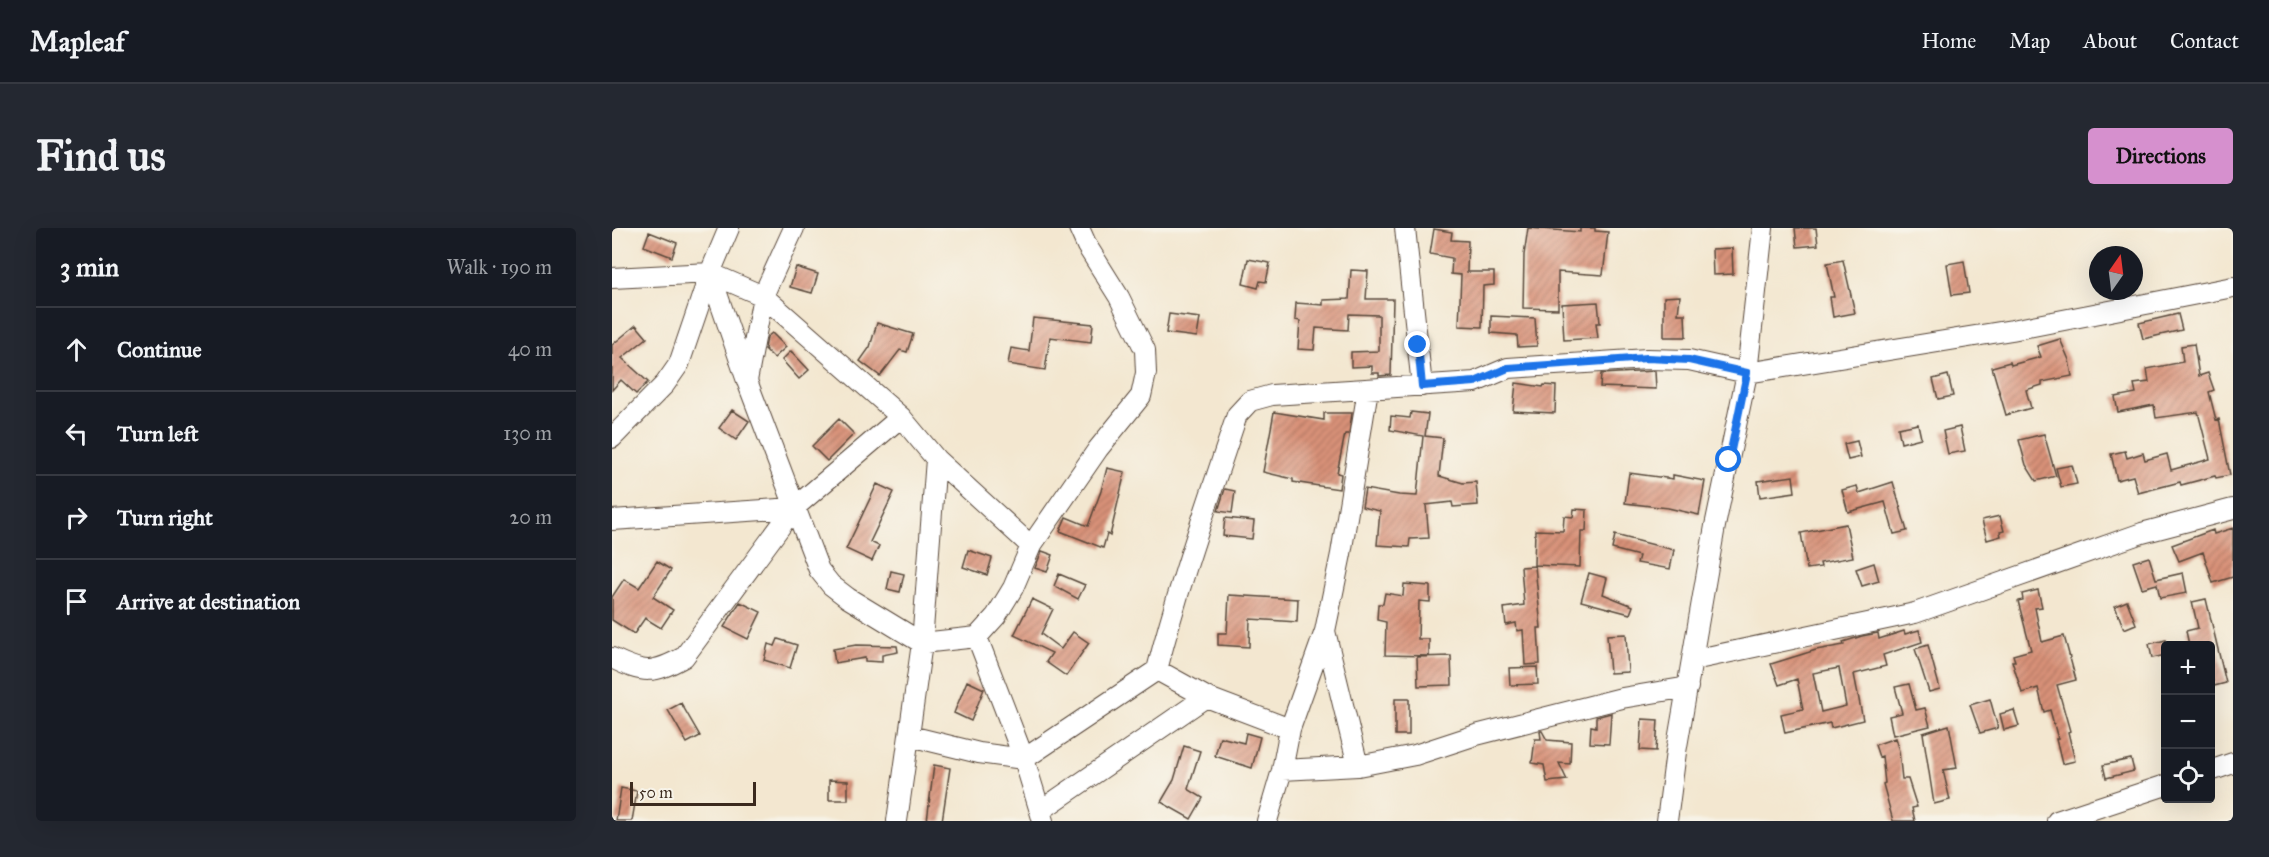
<!DOCTYPE html>
<html lang="en">
<head>
<meta charset="utf-8">
<style>
  body { margin:0; font-family:"IM FELL Great Primer",serif; background:#242831; color:#f1f3f6 }
  .controls { position:absolute; right:18px; bottom:18px; display:grid; overflow:hidden; border-radius:6px; box-shadow:0 6px 24px #0002 }
  .controls button { width:54px; height:54px; display:grid; place-items:center; padding:0; border:0; border-bottom:2px solid #363941; background:#171b24; color:#f1f3f6; font:30px sans-serif }
  .compass { position:absolute; left:1477px; top:18px; width:54px; height:54px; border-radius:50%; background:#171b24; box-shadow:0 6px 24px #0002; rotate:14deg }
  .scale { position:absolute; left:18px; bottom:15px; width:126px; box-sizing:border-box; padding-left:6px; border:3px solid #3b2a1e; border-top:0; font-size:16px; line-height:21px; white-space:nowrap; color:#3b2a1e; -webkit-text-stroke:4px #f7f3e8; paint-order:stroke }
  .stop { position:absolute; width:18px; height:18px; margin:-14px; border:4px solid #1a73e8; border-radius:50%; background:#fff }
  .stop.end { background:#1a73e8; border-color:#fff; box-shadow:0 2px 6px #0008 }
  .list { margin:0; padding:0; list-style:none }
  h2 { display:flex; justify-content:space-between; align-items:center; height:78px; margin:0; padding:0 24px; font-size:26px }
  h2 small { font-size:20px; font-weight:400; color:#9ea1a6 }
  .list li { display:grid; grid-template-columns:39px 1fr auto; gap:18px; align-items:center; box-sizing:border-box; height:84px; padding:0 24px; border-top:2px solid #363941 }
  .list b { display:block; font-size:22px; white-space:nowrap }
  .list em { font-size:20px; font-style:normal; color:#9ea1a6 }
  .icon { flex:none; width:33px; height:33px; fill:none; stroke:currentColor; stroke-width:2; stroke-linecap:round; stroke-linejoin:round }
  .map { position:relative; flex:none; width:1621px; height:593px; overflow:hidden; border-radius:6px }
  header { display:flex; align-items:center; gap:36px; box-sizing:border-box; height:84px; padding:0 30px; background:#171b24; border-bottom:2px solid #363941 }
  header strong { font-size:28px }
  nav { display:flex; gap:33px; margin-inline-start:auto; font-size:21px }
  .intro { display:flex; align-items:center; justify-content:space-between; box-sizing:border-box; height:144px; padding:0 36px }
  h1 { margin:0; font-size:42px }
  .button { padding:15px 27px; border-radius:6px; background:#d690ce; color:#111; font-size:21px; font-weight:700 }
  main { display:flex; gap:36px; padding:0 36px }
  aside { flex:1; background:#171b24; border-radius:6px; box-shadow:0 6px 24px #0002 }
  .map>svg:first-child { display:block }
  .building { fill:url(#building-hatch); fill-rule:evenodd }
  .lines { fill:none; stroke-linecap:round; stroke-linejoin:round }
  .street-casing { stroke:#574639; stroke-width:22 }
  .street { stroke:#fff; stroke-width:20 }
  .route { stroke:#1a73e8; stroke-width:8 }
</style>
</head>
<body>
<header>
<strong>Mapleaf</strong>
<nav><a>Home</a><a>Map</a><a>About</a><a>Contact</a></nav>
</header>
<div class="intro"><h1>Find us</h1><a class="button">Directions</a></div>
<main>
<aside>
<h2>3 min<small>Walk · 190 m</small></h2>
<ul class="list">
<li><svg class="icon" aria-label="ahead" viewBox="0 0 24 24"><path d="M12 20V5M6 11l6-6 6 6"/></svg><div><b>Continue</b></div><em>40 m</em></li>
<li><svg class="icon" aria-label="left" viewBox="0 0 24 24"><path d="M17 20v-9H6M10 6l-5 5 5 5"/></svg><div><b>Turn left</b></div><em>130 m</em></li>
<li><svg class="icon" aria-label="right" viewBox="0 0 24 24"><path d="M7 20v-9h11M14 6l5 5-5 5"/></svg><div><b>Turn right</b></div><em>20 m</em></li>
<li><svg class="icon" aria-label="arrive" viewBox="0 0 24 24"><path d="M6 21V4h12l-3 4 3 4H6"/></svg><div><b>Arrive at destination</b></div></li>
</ul>
</aside>
<div class="map">
<svg width="1621" height="593" viewBox="0 0 1621 593">
  <defs>
    <pattern id="building-hatch" width="6" height="6" patternUnits="userSpaceOnUse" patternTransform="scale(1.5)"><rect width="6" height="6" fill="#d89178"/><path d="M-1 1l2-2M0 6l6-6M5 7l2-2" fill="none" stroke="#b07762"/></pattern>
  </defs>
  <rect width="100%" height="100%" fill="#f7f3e8"/>
  <filter id="ink" filterUnits="userSpaceOnUse"><feTurbulence type="fractalNoise" baseFrequency=".0167" numOctaves="2"/><feDisplacementMap in="SourceGraphic" scale="12" xChannelSelector="R" yChannelSelector="G"/><feConvolveMatrix kernelMatrix="1 2 1 2 8 2 1 2 1" color-interpolation-filters="sRGB"/></filter>
  <filter id="wash" filterUnits="userSpaceOnUse"><feTurbulence type="fractalNoise" baseFrequency=".008" numOctaves="4" result="noise"/><feDisplacementMap in="SourceGraphic" scale="24" xChannelSelector="R" yChannelSelector="G"/><feGaussianBlur stdDeviation="1.35" result="paint"/><feColorMatrix in="noise" values="0 0 0 0 0 0 0 0 0 0 0 0 0 0 0 0 0 1.4 0 .05"/><feComposite in="paint" operator="in"/></filter>
  <g filter="url(#wash)">
    <rect width="100%" height="100%" fill="#f3e7d0"/>
    <g id="blocks">
      <path class="building" d="M916,0L968,4V0H983V3L996,4L991,47L946,44V81L911,80L912,27Z
        M1183,0H1204L1206,17L1185,19Z
        M822,1L840,4L839,12L856,13L855,44H882V57L871,58L870,99L847,98L849,47L839,46L840,30L818,26Z
        M37,4L65,15L60,29L32,18Z
        M1120,20L1121,46L1101,47L1100,21Z
        M636,31L658,35L654,54L648,53L646,60L631,56Z
        M1231,32L1243,85L1221,89L1218,69H1222L1215,35Z
        M1352,33L1357,65L1340,67L1335,36Z
        M184,39L206,46L200,65L178,59Z
        M739,42L756,43L754,71H781L779,147L767,148V145H760V138L739,139V124L767,123V87L737,86L736,102L704,100L702,122L686,121L688,93L683,92L684,75L711,77V72L737,71Z
        M1068,68L1066,86H1073L1074,109H1052V69Z
        M986,74L988,95H984L986,110L952,112L950,76Z
        M557,86L588,90L585,109L554,105Z
        M1566,86L1570,102L1531,111L1527,95Z
        M879,88L923,90L925,118L906,119L905,107L879,105Z
        M421,90L481,96L479,114L438,109L433,142L396,136L399,120L417,123Z
        M265,95L301,106L295,124L288,122L268,148L248,133L258,119Z
        M24,97L35,110L10,130L36,154L24,166L9,152L0,162V117Z
        M160,105L174,119L162,130L153,121L155,109Z
        M1448,111L1457,132L1460,148L1430,154V157L1414,162L1419,180L1394,187L1380,139L1398,134L1399,137L1429,129L1425,118Z
        M1582,116L1587,148L1596,145L1602,162L1597,164L1604,192L1607,191L1618,247L1604,250L1603,248L1569,257L1568,254L1526,265L1521,248L1505,252L1499,226L1513,223L1515,230L1531,225L1533,232L1555,226L1559,242L1598,231L1586,184L1544,190L1542,177L1506,184L1503,169L1524,165L1522,156L1537,154L1535,141L1571,134L1569,118Z
        M179,123L197,142L187,151L170,132Z
        M1043,143L1044,161L988,159L989,146Z
        M1336,147L1341,168L1326,171L1321,151Z
        M904,155L931,159L932,157L944,158L943,185L901,183Z
        M120,182L137,193L124,212L107,200Z
        M662,184L712,192V185H740L737,206H733L725,245L729,246L727,261L681,254V251L651,244Z
        M799,184L816,186L813,208L831,210L827,248L851,255L864,254L866,277L841,279L840,274L814,277L817,310L798,311L797,319L765,317L768,283L750,279L753,261L787,267L805,268L811,208L778,202L779,188L798,190Z
        M227,191L242,206L215,233L200,218Z
        M1306,196L1309,210L1289,215L1286,200Z
        M1348,199L1353,223L1336,226L1331,203Z
        M1432,206L1444,248L1424,253L1414,237L1407,212Z
        M1245,213L1249,229L1236,232L1232,216Z
        M1460,237L1465,256L1449,259L1444,240Z
        M495,240L513,244L498,308L495,306L491,320L448,303L454,289L476,298L489,263Z
        M1017,245L1061,251V247L1093,253L1087,287L1056,280L1013,275Z
        M1181,248L1183,264L1148,269L1146,253Z
        M1281,254L1295,303L1282,306L1273,274L1236,284L1230,262L1245,258L1247,265Z
        M265,256L282,264L258,314L267,318L260,333L234,321Z
        M613,261L623,263L620,285L606,283Z
        M962,281L975,282L974,303H969L968,339L922,337L923,302L951,303L952,288L961,289Z
        M1388,288L1392,303L1388,304L1389,308L1375,312L1370,292Z
        M613,290L642,293L640,311L611,308Z
        M1234,296L1241,329L1208,335L1209,339L1195,341L1189,305Z
        M1621,300V349L1601,355L1591,324L1567,333L1560,317L1601,302L1602,306Z
        M1003,307L1062,322L1058,341L1025,335L1027,328L1000,321Z
        M356,322L380,330L375,347L351,339Z
        M430,323L441,327L435,344L423,340Z
        M1537,329L1544,351L1571,345L1575,365L1548,370L1545,356L1530,360L1521,334Z
        M45,333L59,342L41,369L61,382L49,400L33,390L22,406L0,392V369L12,351L27,360Z
        M1262,335L1267,353L1250,358L1244,341Z
        M923,338L929,400H926L928,436L913,437L911,402L905,403L904,395L894,397L892,380L912,377L909,339Z
        M279,343L292,346L288,364L275,361Z
        M977,345L995,350L991,366L1021,378L1018,386L969,373Z
        M447,346L473,357L466,371L442,358Z
        M792,356L818,358V374L807,373L806,411H817V428L773,427L774,394L765,392L766,376H771L773,365L791,368Z
        M1426,362L1430,379L1423,380L1430,414L1452,408L1464,452L1445,457L1458,503L1456,504L1463,533L1450,536L1444,511H1446L1438,482L1432,484L1426,460L1410,465L1400,433H1403L1401,427L1419,422L1406,373L1411,372L1410,366Z
        M617,367L686,371L685,394L638,391L637,419L606,417V405H615Z
        M420,371L441,381L429,406L449,421L461,404L477,415L454,448L434,434L440,425L402,407Z
        M1594,371L1614,455L1602,458L1599,445V417H1577L1574,403L1586,400L1580,374Z
        M1515,373L1524,396L1512,401L1503,378Z
        M128,374L149,384L136,411L112,399Z
        M1307,402L1310,414L1271,427L1274,438L1242,446L1251,492L1219,500L1218,495L1173,505L1169,486L1191,481L1185,451L1167,457L1159,436L1204,422L1232,417L1231,414L1250,408L1266,405L1267,411L1292,403L1293,406ZM1227,440L1234,478L1209,484L1201,445Z
        M1014,406L1016,444L998,445L995,407Z
        M166,411L185,417L178,440L152,432L156,416L163,418Z
        M1554,412V427L1540,430L1537,416Z
        M244,417L285,418L286,424L270,427V434L253,433V430L223,435L221,421Z
        M1316,417L1328,461L1317,464L1303,421Z
        M839,428L840,457L806,458L805,429Z
        M925,439L926,456L898,457L897,440Z
        M355,453L372,461L359,493L342,485Z
        M1297,456L1304,482L1313,480L1318,498L1281,507L1277,488L1290,485L1283,459Z
        M783,471H797V507H783Z
        M1378,471L1386,500L1368,505L1358,477Z
        M69,475L88,508L75,515L56,482Z
        M1402,482L1407,498L1392,502L1388,486Z
        M999,485L997,516L978,515L979,498L984,499V489Z
        M1030,491L1046,492L1044,523L1028,522Z
        M1337,497L1345,540L1331,542L1338,572L1322,576L1311,505Z
        M928,503H930L935,512L959,514L958,536L947,535L955,552L935,554L932,537L920,535L923,511H929Z
        M634,505L648,509L640,540L603,528L608,509L632,515Z
        M1283,510L1287,523L1290,551H1296L1305,579L1300,580L1303,593H1281L1271,556L1273,555L1270,528L1267,529L1263,517Z
        M572,518L588,523L576,561L591,570L579,591L549,574L562,552Z
        M1519,531L1522,543L1494,550L1491,537Z
        M322,537L338,540L330,593H315Z
        M217,552L236,553V572H217Z
        M9,560L25,563L20,593H4Z"/>
    </g>
  </g>
  <g filter="url(#ink)">
    <use href="#blocks" fill-opacity="0" stroke="#574639" stroke-width="1.5"/>
    <g class="lines">
      <defs>
        <path id="street" d="M182,0L151,68L135,153L207,342L219,357L236,370L310,415L365,409
          M793,0L810,158
          M98,45L134,150
          M0,50L98,45L151,68L289,189L324,231L419,318
          M0,210L53,156L67,136L98,45L117,0
          M0,292L182,280
          M713,403L746,538
          M0,430C32,446 41,446 72,429L182,280L289,189
          M1081,432L1303,385L1530,305L1621,281
          M678,501L594,469L545,442C567,355 597,272 625,187L638,173L660,167L863,154L896,140L1035,131L1077,132L1135,145L1400,102L1621,59
          M298,508L367,525L412,531L545,442
          M670,542L746,538L803,527L864,507L1010,470L1076,459
          M1598,543L1621,535
          M428,583L594,469
          M285,593L310,415L324,231
          M431,593L412,531L365,409L384,388L401,360L419,318L486,221L529,168L534,145L533,122L507,69L475,18L467,0
          M655,593L670,542L678,501L713,403L729,326L756,161
          M1055,593L1064,524L1103,298L1135,145L1151,0
          M1445,593L1554,557"/>
      </defs>
      <use href="#street" class="street-casing"/>
      <use href="#street" class="street"/>
    </g>
  </g>
  <g class="lines" filter="url(#ink)">
    <path class="route" d="M806,117L810,158L863,154L896,140L1035,130L1077,132L1135,145L1117,232"/>
  </g>
</svg>
<div class="controls">
<button>+</button>
<button>−</button>
<button><svg class="icon" aria-label="locate" viewBox="0 0 24 24"><circle cx="12" cy="12" r="6"/><path d="M12 2v4M12 18v4M2 12h4M18 12h4"/></svg></button>
</div>
<svg class="compass" viewBox="-18 -18 36 36"><path d="M0-13l5 13h-10z" fill="#e53935"/><path d="M0 13l5-13h-10z" fill="#9ea1a6"/></svg>
<div class="scale">50 m</div>
<div class="stop" style="left:1117px;top:232px"></div>
<div class="stop end" style="left:806px;top:117px"></div>
</div>
</main>
</body>
</html>
